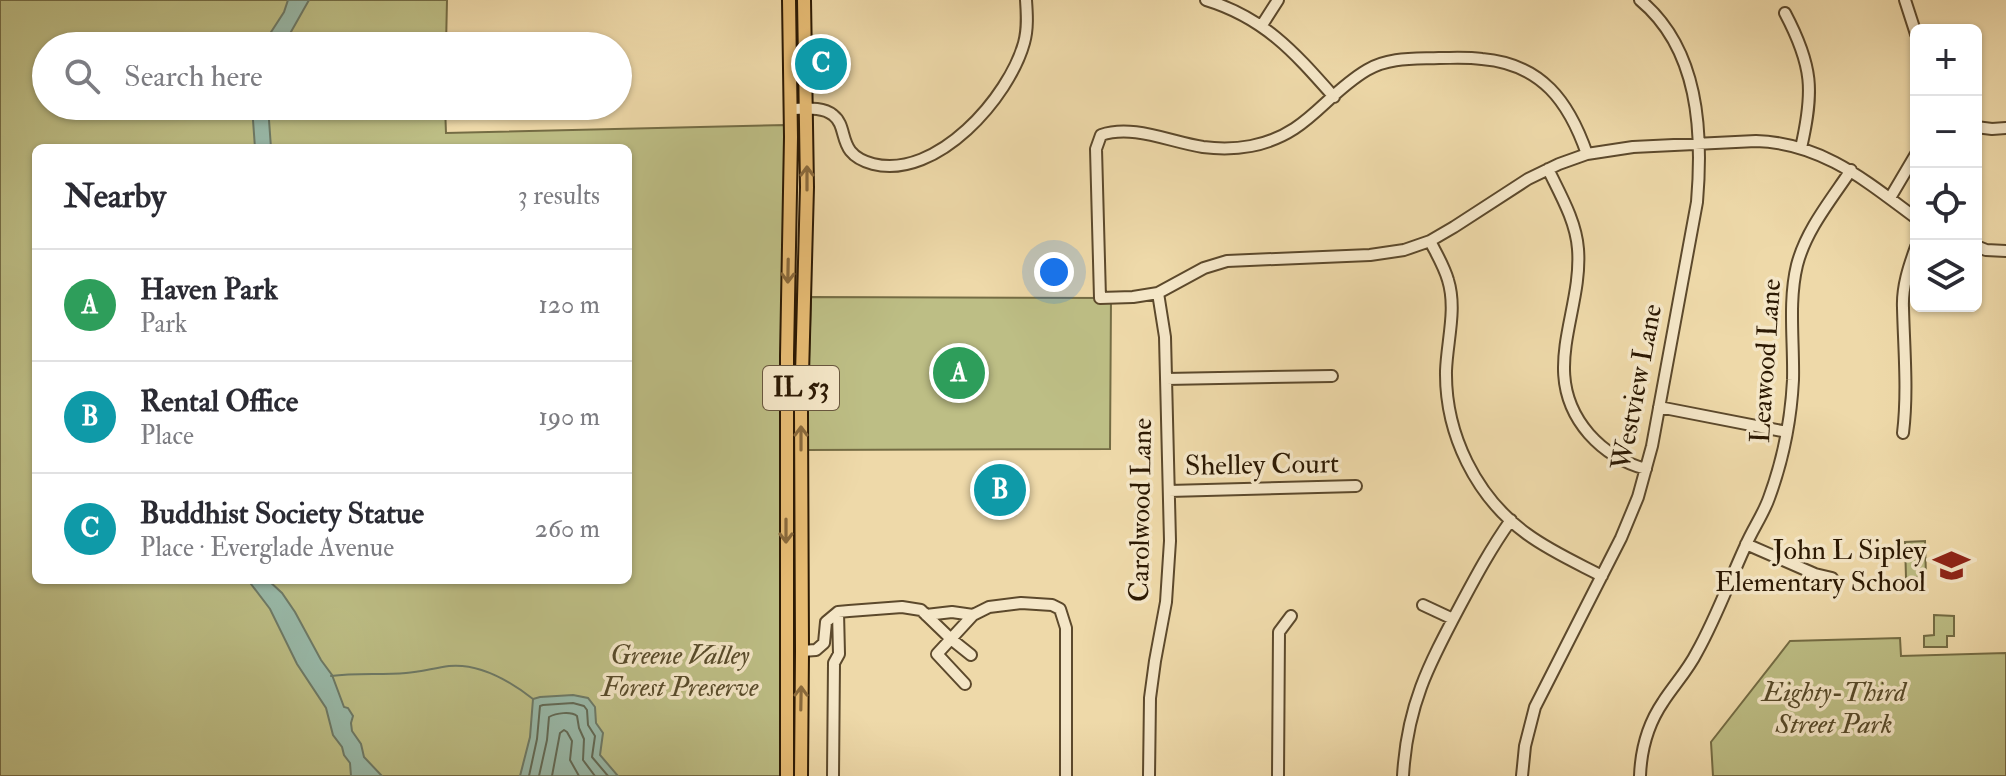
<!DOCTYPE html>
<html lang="en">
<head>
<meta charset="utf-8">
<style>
  body { margin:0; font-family:"IM FELL Double Pica",serif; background:#f2f2f3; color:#2b2b33 }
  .controls { position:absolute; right:24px; top:24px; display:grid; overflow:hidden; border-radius:12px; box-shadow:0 2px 6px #0004 }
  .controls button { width:72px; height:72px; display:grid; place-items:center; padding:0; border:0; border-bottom:2px solid #e1e1e2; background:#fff; color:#2b2b33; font:40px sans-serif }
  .you { position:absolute; left:1054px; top:272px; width:28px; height:28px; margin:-20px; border:6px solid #fff; border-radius:50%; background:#1a73e8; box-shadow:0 0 0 12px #1a73e833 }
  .badge { display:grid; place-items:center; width:52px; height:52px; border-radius:50%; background:#0f766e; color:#fff; font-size:26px; font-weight:700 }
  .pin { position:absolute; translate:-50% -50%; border:4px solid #fff; box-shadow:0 2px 8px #0006 }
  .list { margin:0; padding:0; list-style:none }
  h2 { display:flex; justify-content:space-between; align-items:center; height:104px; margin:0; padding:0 32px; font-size:34px }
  h2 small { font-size:26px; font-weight:400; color:#7c7c81 }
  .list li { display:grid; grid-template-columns:52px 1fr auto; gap:24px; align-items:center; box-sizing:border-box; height:112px; padding:0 32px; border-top:2px solid #e1e1e2 }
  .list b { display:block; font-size:30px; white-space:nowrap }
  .list p { margin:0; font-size:26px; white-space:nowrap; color:#7c7c81 }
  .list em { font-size:26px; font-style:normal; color:#7c7c81 }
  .icon { flex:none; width:44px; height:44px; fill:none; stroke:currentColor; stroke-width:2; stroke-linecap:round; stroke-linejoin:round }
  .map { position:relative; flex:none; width:2006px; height:776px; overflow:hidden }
  .search { position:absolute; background:#fff; box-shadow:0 2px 6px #0004; left:32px; top:32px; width:600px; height:88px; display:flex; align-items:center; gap:20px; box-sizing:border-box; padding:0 28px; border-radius:44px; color:#7c7c81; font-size:30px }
  .panel { position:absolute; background:#fff; box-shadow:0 2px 6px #0004; left:32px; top:144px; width:600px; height:440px; border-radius:12px }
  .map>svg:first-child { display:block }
  .green { fill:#bdbe85; stroke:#746c44; stroke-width:2; fill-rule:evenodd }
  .water { fill:#99baaa; stroke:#6d7a67; stroke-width:2 }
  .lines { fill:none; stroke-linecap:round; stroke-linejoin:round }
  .shore { stroke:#626a56; stroke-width:2 }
  .stream { stroke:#6d7a67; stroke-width:2 }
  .minor-casing { stroke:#5c492c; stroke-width:14 }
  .major-casing { stroke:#2c1903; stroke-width:16 }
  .minor { stroke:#f4e6c7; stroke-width:10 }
  .major { stroke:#e7bc74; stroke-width:12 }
  .oneway { stroke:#8a6a3c }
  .labels { text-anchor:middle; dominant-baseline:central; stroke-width:7; stroke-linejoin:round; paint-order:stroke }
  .shield { fill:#f4e6c7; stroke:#68563e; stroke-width:2 }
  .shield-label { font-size:26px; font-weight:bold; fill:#2c1903 }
  .street-label { font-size:28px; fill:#2c1903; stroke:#f4e6c7 }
  .poi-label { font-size:28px; fill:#2c1903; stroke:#f4e6c7; text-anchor:end }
  .park-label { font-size:28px; font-style:italic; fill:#584b2a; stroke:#f4e6c7 }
</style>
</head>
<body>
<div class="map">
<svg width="2006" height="776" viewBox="0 0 2006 776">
  <rect width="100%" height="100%" fill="#eed9a9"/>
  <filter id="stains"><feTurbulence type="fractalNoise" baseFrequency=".0025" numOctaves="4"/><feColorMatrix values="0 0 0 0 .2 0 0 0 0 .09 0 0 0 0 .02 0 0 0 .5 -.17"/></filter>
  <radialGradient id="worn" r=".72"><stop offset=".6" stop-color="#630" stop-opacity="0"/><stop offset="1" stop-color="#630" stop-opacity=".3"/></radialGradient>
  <path class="green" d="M0,0H447L446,46H46V106H445L446,133L785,125L784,776H0ZM36,148H628V580H36Z
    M811,297L1111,298L1110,449L806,450Z
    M1925,541L1926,577L1906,578L1905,542Z
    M1934,615L1954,616V636H1947V647H1924V636L1934,635Z
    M1900,638L1901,656L2006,653V776H1713L1711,742L1790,641Z"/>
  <path class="water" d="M288,0H309L283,46H262L284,12Z
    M252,106H268L271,148H255Z
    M248,580H268L282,593L295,612L321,660L332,675L344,707L348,708L353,716L351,723L352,731L361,744L364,757L382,776H351L350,763L344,755L342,747L333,735L326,708L297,664L270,609Z
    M573,695L588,698L595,707L596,723L603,733L600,755L618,776H520L530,737L533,699L540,697Z"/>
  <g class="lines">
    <path class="shore" d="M529,776L537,739L540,706L543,705L573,703L584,706L587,710L588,725L595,736L592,757L608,776
      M539,776L547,740L549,717C556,713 571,711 577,716L579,728L584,739L583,760L595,776
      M552,776L560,733L564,730L567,732L572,741L570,760L579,776"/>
    <path class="stream" d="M331,676C356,673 381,675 406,673C420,672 434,668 449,666C479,663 510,681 533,699"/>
    <defs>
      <path id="minor" d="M1206,0C1265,18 1295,53 1334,97
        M1905,0L1916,34
        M1785,13C1813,66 1814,91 1801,148
        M1262,25L1278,0
        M791,109C804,109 822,106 833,115C850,128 835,154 873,164C937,180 1009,97 1024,43C1028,29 1027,14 1026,0
        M1976,127L1992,129L2006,128
        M1587,154C1569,102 1542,64 1482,59C1467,57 1453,58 1439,58C1414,59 1389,57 1367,70C1323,96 1308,135 1251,146C1235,149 1219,149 1203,147C1170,142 1133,124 1101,135L1096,149L1100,298L1133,297L1158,293L1204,268L1227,261L1370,255L1404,250L1430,241L1454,227L1528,179L1559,164L1587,154L1633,147L1756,141C1822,143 1866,181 1916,218
        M1548,169C1560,194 1576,221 1578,249C1583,314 1537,374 1589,434C1605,452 1623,463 1646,469
        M1890,198L1916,154
        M1430,241C1436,253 1444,266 1448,280C1457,309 1447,341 1446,371C1445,434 1476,497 1527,534C1550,551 1577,563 1602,576
        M1976,246L1986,250L2006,251
        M1166,379L1332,376
        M1659,407L1787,432
        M1903,433C1908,392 1904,349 1903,308C1902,287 1909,266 1916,247
        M1169,491L1356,486
        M1746,544L1815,574L1832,578
        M1423,605L1453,619
        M926,615L952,612L973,615
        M802,651L816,650L824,643L826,622L838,612L849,611L902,607L921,610L951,639L971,655
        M965,684L937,654L973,615L989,607L1021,603L1052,605L1060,609L1066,628V776
        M833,776L834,663L839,654L838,612
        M1149,776L1150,698L1155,661L1166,602L1170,541L1165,337L1158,293
        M1278,776L1279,632L1291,616
        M1403,776C1407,706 1428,666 1460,606C1476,576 1491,548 1511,520
        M1522,776L1525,746L1535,707L1621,538L1638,497L1652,446L1697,202C1703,131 1699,49 1640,0
        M1640,776C1641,749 1648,724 1663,702C1674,685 1688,670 1697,652C1716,618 1729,582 1745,547C1752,530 1763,515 1769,498C1783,460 1791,420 1793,380C1794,342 1788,302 1797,265C1806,230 1831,200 1851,170"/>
      <path id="major" d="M787,776V356L791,137L789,0
        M801,776L802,651L801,412L807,187L804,0"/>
    </defs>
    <use href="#minor" class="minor-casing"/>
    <use href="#major" class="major-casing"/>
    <use href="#minor" class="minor"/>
    <use href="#major" class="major"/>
  </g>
  <defs><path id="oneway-shaft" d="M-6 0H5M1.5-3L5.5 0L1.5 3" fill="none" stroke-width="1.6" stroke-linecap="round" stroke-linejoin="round" transform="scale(2)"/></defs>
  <g class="oneway">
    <use href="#oneway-shaft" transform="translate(807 178) rotate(-90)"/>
    <use href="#oneway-shaft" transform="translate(788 271) rotate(91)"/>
    <use href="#oneway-shaft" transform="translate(801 438) rotate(-90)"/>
    <use href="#oneway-shaft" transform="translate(786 531) rotate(90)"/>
    <use href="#oneway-shaft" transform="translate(801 698) rotate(-89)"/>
  </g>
  <defs>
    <symbol id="school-bare" viewBox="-9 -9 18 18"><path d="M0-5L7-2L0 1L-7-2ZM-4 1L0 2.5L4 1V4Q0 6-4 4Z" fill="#8f2418" stroke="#f4e6c7" stroke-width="2.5" paint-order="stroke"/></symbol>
  </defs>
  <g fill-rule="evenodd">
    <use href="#school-bare" x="1926" y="540" width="51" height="51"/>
  </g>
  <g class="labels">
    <rect class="shield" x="763" y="366" width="76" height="44" rx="6"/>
    <g class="shield-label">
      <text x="801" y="388">IL 53</text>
    </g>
    <g class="street-label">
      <text transform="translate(1766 361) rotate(-86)">Leawood Lane</text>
      <text transform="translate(1637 387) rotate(-79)">Westview Lane</text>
      <text transform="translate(1262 465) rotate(-1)">Shelley Court</text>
      <text transform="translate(1141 510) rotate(-89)">Carolwood Lane</text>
    </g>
    <g class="poi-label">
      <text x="1926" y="550">John L Sipley<tspan x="1926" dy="32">Elementary School</tspan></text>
    </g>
    <g class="park-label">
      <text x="680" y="655">Greene Valley<tspan x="680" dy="32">Forest Preserve</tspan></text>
      <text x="1834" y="692">Eighty-Third<tspan x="1834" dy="32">Street Park</tspan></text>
    </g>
  </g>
  <rect width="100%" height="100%" filter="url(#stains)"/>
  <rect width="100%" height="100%" fill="url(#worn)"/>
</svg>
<div class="controls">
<button>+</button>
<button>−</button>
<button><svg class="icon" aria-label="locate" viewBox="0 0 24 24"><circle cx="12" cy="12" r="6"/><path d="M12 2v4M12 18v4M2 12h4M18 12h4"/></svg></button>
<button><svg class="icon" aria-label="layers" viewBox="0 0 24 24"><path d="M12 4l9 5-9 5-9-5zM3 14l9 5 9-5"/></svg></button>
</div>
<div class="you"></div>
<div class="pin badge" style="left:959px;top:373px;background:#2e9e5b">A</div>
<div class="pin badge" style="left:1000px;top:490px;background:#0f9aa8">B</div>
<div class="pin badge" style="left:821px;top:64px;background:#0f9aa8">C</div>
<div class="search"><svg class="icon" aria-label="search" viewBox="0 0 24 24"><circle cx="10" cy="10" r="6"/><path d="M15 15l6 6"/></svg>Search here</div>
<section class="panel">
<h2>Nearby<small>3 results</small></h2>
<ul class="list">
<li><span class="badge" style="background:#2e9e5b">A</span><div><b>Haven Park</b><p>Park</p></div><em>120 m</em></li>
<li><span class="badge" style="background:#0f9aa8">B</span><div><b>Rental Office</b><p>Place</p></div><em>190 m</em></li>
<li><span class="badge" style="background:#0f9aa8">C</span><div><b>Buddhist Society Statue</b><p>Place · Everglade Avenue</p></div><em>260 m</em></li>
</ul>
</section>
</div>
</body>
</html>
